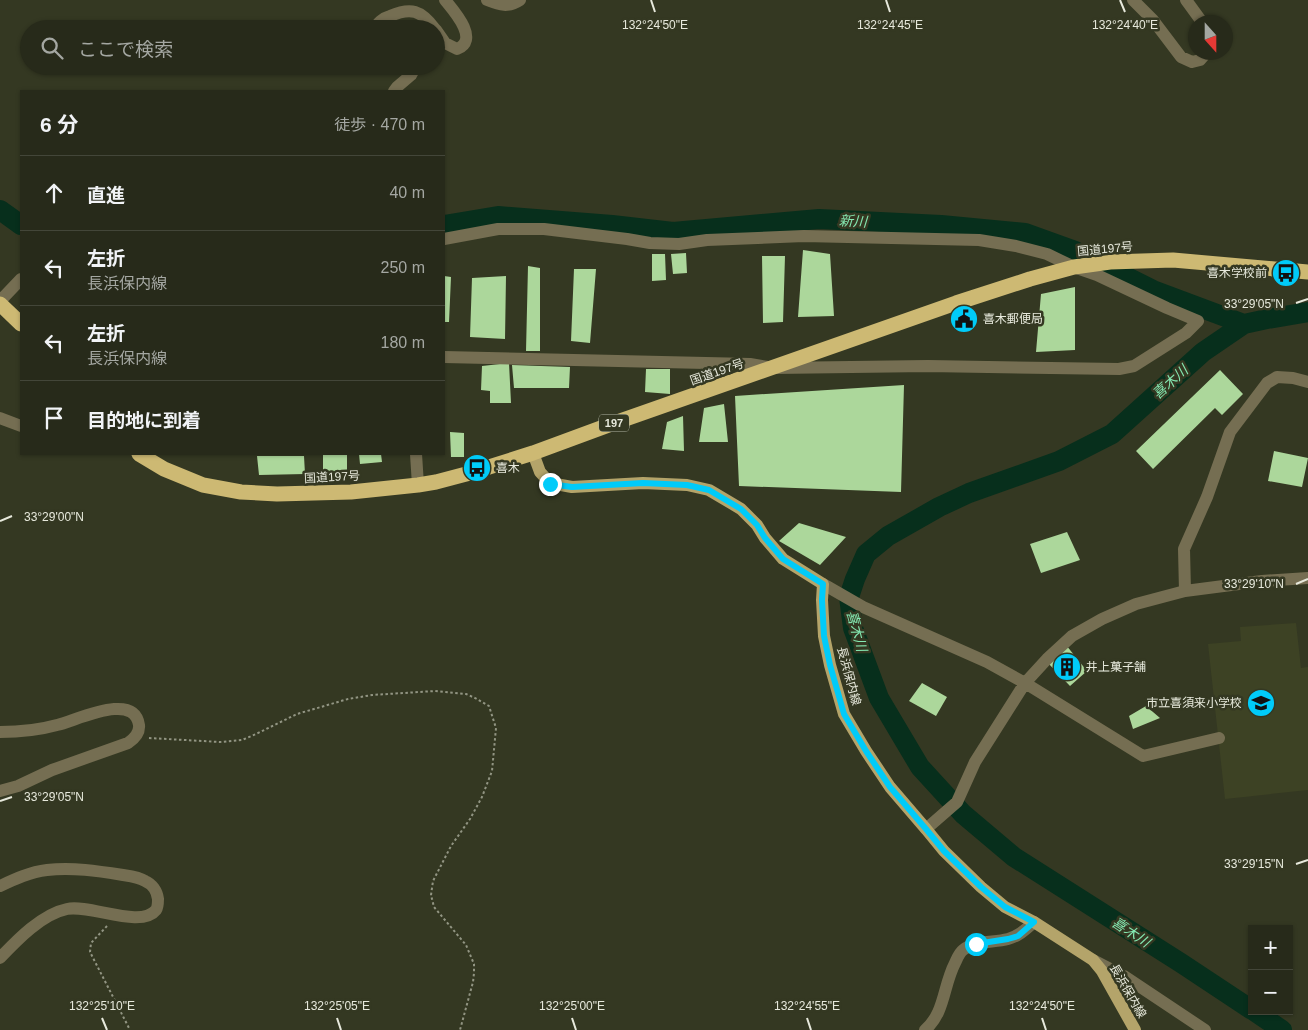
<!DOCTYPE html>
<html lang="ja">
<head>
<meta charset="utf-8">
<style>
  body { margin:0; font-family:Helvetica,"Noto Sans JP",sans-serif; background:#2f3223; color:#f1f3f6 }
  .controls { position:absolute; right:15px; bottom:15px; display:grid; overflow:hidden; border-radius:0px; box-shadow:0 1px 4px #0004 }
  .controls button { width:45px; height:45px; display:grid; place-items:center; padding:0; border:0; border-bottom:1px solid #434639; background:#272a1a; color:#f1f3f6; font:25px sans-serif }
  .compass { position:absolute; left:1188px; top:15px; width:45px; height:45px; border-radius:50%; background:#272a1a; box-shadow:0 1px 4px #0004; rotate:159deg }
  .stop { position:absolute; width:15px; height:15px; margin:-11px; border:4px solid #00cbf9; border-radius:50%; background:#fff }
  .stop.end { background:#00cbf9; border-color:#fff; box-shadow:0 1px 5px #0008 }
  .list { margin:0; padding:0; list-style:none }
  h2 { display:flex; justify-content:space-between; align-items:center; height:65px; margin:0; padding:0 20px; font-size:21px }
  h2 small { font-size:16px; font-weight:400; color:#a4a7a2 }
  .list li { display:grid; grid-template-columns:32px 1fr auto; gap:15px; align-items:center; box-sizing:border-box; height:75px; padding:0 20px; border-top:1px solid #434639 }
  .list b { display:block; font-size:19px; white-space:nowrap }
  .list p { margin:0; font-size:16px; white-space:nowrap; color:#a4a7a2 }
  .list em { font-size:16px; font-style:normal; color:#a4a7a2 }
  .icon { flex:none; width:28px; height:28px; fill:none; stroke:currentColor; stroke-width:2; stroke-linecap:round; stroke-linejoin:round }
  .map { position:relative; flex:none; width:1308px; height:1030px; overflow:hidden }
  .search { position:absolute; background:#272a1a; box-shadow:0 1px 4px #0004; left:20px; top:20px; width:425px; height:55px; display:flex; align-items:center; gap:12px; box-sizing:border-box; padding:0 18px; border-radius:28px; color:#a4a7a2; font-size:19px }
  .panel { position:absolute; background:#272a1a; box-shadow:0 1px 4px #0004; left:20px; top:90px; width:425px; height:365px; border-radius:0px }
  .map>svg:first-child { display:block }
  .built { fill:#3d4224 }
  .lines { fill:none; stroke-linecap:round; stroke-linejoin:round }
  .river { stroke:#072f1c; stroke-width:20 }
  .building { fill:#acd79b }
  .path { stroke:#929583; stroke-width:2; stroke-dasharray:2.5 2.5; stroke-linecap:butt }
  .minor { stroke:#756e52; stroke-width:12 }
  .major { stroke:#b4a46a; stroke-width:12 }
  .highway { stroke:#cdb973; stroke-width:15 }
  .route { stroke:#00cbf9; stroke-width:6 }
  .ticks { fill:none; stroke:#e7e9dc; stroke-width:2 }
  .labels { text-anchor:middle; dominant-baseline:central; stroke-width:5; stroke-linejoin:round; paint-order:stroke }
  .shield { fill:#343822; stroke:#b1b4a4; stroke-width:1 }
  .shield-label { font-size:11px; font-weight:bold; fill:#e7e9dc }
  .street-label { font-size:12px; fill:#e7e9dc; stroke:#343822 }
  .poi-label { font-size:12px; fill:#e7e9dc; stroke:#343822; text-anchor:start }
  .water-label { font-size:14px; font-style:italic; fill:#85e9b2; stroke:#343822 }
  .ticks-label { font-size:12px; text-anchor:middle; fill:#e7e9dc; stroke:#343822; stroke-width:5; stroke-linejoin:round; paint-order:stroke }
</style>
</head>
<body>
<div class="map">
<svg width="1308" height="1030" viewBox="0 0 1308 1030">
  <rect width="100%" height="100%" fill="#343822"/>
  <path class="built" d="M1296,623L1301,668L1308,667V790L1225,799L1208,644L1241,641L1240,627Z"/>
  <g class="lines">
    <path class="river" d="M0,210L21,225
      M444,225L498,216L612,225L673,232L819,219L941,225L1025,233L1075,251L1153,290L1244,324
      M1252,1010L1181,963L1014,857L963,814L920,767L879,698L853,628L849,597L855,579L866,554L888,536L939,507L969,493L1059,461L1112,434L1203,352L1244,324L1267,319L1308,312
      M1254,1011L1282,1030"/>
  </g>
  <path class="building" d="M803,250L830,254L834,316L798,317Z
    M686,253L687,273L673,274L671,254Z
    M652,254H665L666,280L652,281Z
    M762,256H785L783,322L763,323Z
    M528,266L540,268V351H526Z
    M574,269H596L590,343L571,341Z
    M444,276L451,277L449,322H444Z
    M506,276L505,339L470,337L472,278Z
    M1075,287V350L1036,352L1041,294Z
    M509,363L511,403H490V391L481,390L482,366Z
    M512,365L570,367L569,388H514Z
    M646,369H670V394L645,392Z
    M1220,370L1243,394L1222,415L1215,408L1153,469L1136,451Z
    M904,385L901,492L739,486L735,396Z
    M724,404L728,442H699L704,408Z
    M683,416L684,451L662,449L667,422Z
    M450,432L464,433V457H451Z
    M1274,451L1308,458L1302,487L1268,481Z
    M323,454H347V476H323Z
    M359,454H381L382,462L360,464Z
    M257,456H304L305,474L259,475Z
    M799,523L846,537L820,565L779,541Z
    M1067,532L1080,560L1041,573L1030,544Z
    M1066,645L1087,671L1070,686L1047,662Z
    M922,683L947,697L936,716L909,701Z
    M1146,706L1160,718L1133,729L1129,716Z"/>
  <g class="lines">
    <path class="path" d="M149,738L220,742L242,740L256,734L297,714L348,699L372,695L435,691L466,694L475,698L489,706L496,728L492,771L482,797L470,819L451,846L433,881L431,895L434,907L466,945L474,964V973L473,982L460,1030
      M107,926L91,943L90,952L130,1030"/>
    <path class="minor" d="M487,0C500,5 508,8 520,0
      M1133,0L1153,20L1181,57L1192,62L1200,60L1207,52
      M1186,0L1202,22
      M375,29C377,23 383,18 390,16C411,7 421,10 435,29
      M436,30L445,43L457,49C480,40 454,11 445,0
      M394,91L397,87L411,75L416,66
      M444,239L498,229H544L627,239L650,243L679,244L707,240L804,236L979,240L1016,246L1047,254L1074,267L1097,275L1167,308L1198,321L1186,333L1134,366L1119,369L928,366L774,368L750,364L444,357
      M0,301L21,279
      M0,418L21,426
      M416,454L418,485
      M823,584L863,607L987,662L1025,683L1047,659L1072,636L1102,619L1136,604L1185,591L1262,581L1308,578
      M1185,591L1184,549L1207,497L1230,432L1267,383L1277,377L1293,378L1308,382
      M0,732C19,732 39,730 57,725C76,721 134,691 139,725C140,734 134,739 128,743L52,770L18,786L0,791
      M926,829L957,802L975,762L1025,683L1143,756L1219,738
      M0,886C15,879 30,872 47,870C72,867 98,871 123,875C130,876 139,877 145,881C152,884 157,891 158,899C158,902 158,907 156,910C141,929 90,904 67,909C42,914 17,940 0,958
      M1093,960L1124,976L1205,1030
      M925,1030C945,1013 943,986 955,963C957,959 959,953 963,950C976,940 993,943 1008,939C1019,936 1026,929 1034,922"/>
    <path class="major" d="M533,453L540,472L550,483L572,487L643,483L687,485L709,490L741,509L757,525L765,538L783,559L823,584L822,600L824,636L830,665L844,714L866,751L890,787L926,829L944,851L981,887L1005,907L1034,922L1093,960L1102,971L1135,1030"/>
    <path class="highway" d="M0,304L21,324
      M139,454L164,469L203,485L241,492L277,494L351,492L418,485L436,482L470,473L533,453L617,422L956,303L1030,279L1074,267L1110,262L1173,260L1308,272"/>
  </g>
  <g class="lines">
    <path class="route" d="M550,484L572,487L643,483L687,485L709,490L741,509L757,525L765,538L783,559L823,584L822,600L824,636L830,665L844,714L866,751L890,787L926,829L944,851L981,887L1005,907L1034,922L1018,936L1008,939L976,944"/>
  </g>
  <path class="ticks" d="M651,0L655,12M886,0L890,12M1120,0L1125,12M1296,303L1308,299M0,521L12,516M1296,584L1308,579M0,801L12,797M1296,864L1308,860M102,1018L107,1030M337,1018L341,1030M572,1018L576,1030M807,1018L811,1030M1042,1018L1046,1030"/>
  <defs>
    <symbol id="bus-disc" viewBox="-11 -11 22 22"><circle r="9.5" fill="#00cbf9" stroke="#343822"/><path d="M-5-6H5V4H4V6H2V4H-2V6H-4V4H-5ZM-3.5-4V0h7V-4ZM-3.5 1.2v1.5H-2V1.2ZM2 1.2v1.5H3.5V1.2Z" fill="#111"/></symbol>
    <symbol id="civic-disc" viewBox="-11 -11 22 22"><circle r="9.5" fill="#00cbf9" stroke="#343822"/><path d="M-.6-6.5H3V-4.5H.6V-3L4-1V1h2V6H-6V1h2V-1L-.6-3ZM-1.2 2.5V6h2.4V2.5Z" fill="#111"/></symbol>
    <symbol id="building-disc" viewBox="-11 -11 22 22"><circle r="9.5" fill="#00cbf9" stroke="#343822"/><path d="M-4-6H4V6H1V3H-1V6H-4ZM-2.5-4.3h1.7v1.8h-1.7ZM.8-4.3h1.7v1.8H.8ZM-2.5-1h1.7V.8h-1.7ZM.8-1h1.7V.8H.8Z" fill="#111"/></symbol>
    <symbol id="school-disc" viewBox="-11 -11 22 22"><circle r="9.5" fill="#00cbf9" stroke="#343822"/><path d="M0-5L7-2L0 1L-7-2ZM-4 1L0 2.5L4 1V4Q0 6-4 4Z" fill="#111"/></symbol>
  </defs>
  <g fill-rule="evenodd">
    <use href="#bus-disc" x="1270" y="257" width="32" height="32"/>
    <use href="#civic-disc" x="948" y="303" width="32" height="32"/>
    <use href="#bus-disc" x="461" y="452" width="32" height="32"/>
    <use href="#building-disc" x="1051" y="651" width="32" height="32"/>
    <use href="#school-disc" x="1245" y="687" width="32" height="32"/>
  </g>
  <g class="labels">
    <rect class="shield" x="599" y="414.5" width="30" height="17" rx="4"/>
    <g class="shield-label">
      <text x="614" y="423">197</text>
    </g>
    <g class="street-label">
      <text transform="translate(1105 249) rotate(-5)">国道197号</text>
      <text transform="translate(717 372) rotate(-19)">国道197号</text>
      <text transform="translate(332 477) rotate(-3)">国道197号</text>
      <text transform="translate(849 676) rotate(75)">長浜保内線</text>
      <text transform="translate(1128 991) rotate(60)">長浜保内線</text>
    </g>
    <g class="poi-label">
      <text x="1267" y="273" text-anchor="end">喜木学校前</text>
      <text x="983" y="319">喜木郵便局</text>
      <text x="496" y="468">喜木</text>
      <text x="1086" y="667">井上菓子舗</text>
      <text x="1242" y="703" text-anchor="end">市立喜須来小学校</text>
    </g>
    <g class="water-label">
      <text transform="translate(853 221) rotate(3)">新川</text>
      <text transform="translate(1170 382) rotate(-42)">喜木川</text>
      <text transform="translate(857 631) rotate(75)">喜木川</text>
      <text transform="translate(1131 932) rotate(33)">喜木川</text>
    </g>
  </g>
  <g class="ticks-label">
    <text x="655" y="29">132°24'50"E</text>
    <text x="890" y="29">132°24'45"E</text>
    <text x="1125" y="29">132°24'40"E</text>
    <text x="1254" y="308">33°29'05"N</text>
    <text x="54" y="521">33°29'00"N</text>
    <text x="1254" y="588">33°29'10"N</text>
    <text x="54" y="801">33°29'05"N</text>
    <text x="1254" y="868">33°29'15"N</text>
    <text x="102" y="1010">132°25'10"E</text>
    <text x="337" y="1010">132°25'05"E</text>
    <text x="572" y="1010">132°25'00"E</text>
    <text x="807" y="1010">132°24'55"E</text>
    <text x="1042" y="1010">132°24'50"E</text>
  </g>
</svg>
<div class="controls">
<button>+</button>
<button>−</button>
</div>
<svg class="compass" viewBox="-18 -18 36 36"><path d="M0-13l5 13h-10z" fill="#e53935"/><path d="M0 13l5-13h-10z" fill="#a4a7a2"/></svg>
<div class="stop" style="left:976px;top:944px"></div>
<div class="stop end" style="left:550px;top:484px"></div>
<div class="search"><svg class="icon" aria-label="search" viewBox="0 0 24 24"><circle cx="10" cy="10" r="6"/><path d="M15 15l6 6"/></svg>ここで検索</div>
<section class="panel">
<h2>6 分<small>徒歩 · 470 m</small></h2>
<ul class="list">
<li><svg class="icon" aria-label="ahead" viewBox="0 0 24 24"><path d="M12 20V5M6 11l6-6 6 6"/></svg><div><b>直進</b></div><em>40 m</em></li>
<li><svg class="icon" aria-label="left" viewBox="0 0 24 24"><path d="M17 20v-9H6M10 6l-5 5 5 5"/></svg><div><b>左折</b><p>長浜保内線</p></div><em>250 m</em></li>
<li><svg class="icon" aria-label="left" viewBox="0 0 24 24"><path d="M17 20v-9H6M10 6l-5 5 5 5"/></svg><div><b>左折</b><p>長浜保内線</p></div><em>180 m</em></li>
<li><svg class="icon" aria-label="arrive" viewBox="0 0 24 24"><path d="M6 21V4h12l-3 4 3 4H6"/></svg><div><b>目的地に到着</b></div></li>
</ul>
</section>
</div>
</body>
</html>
